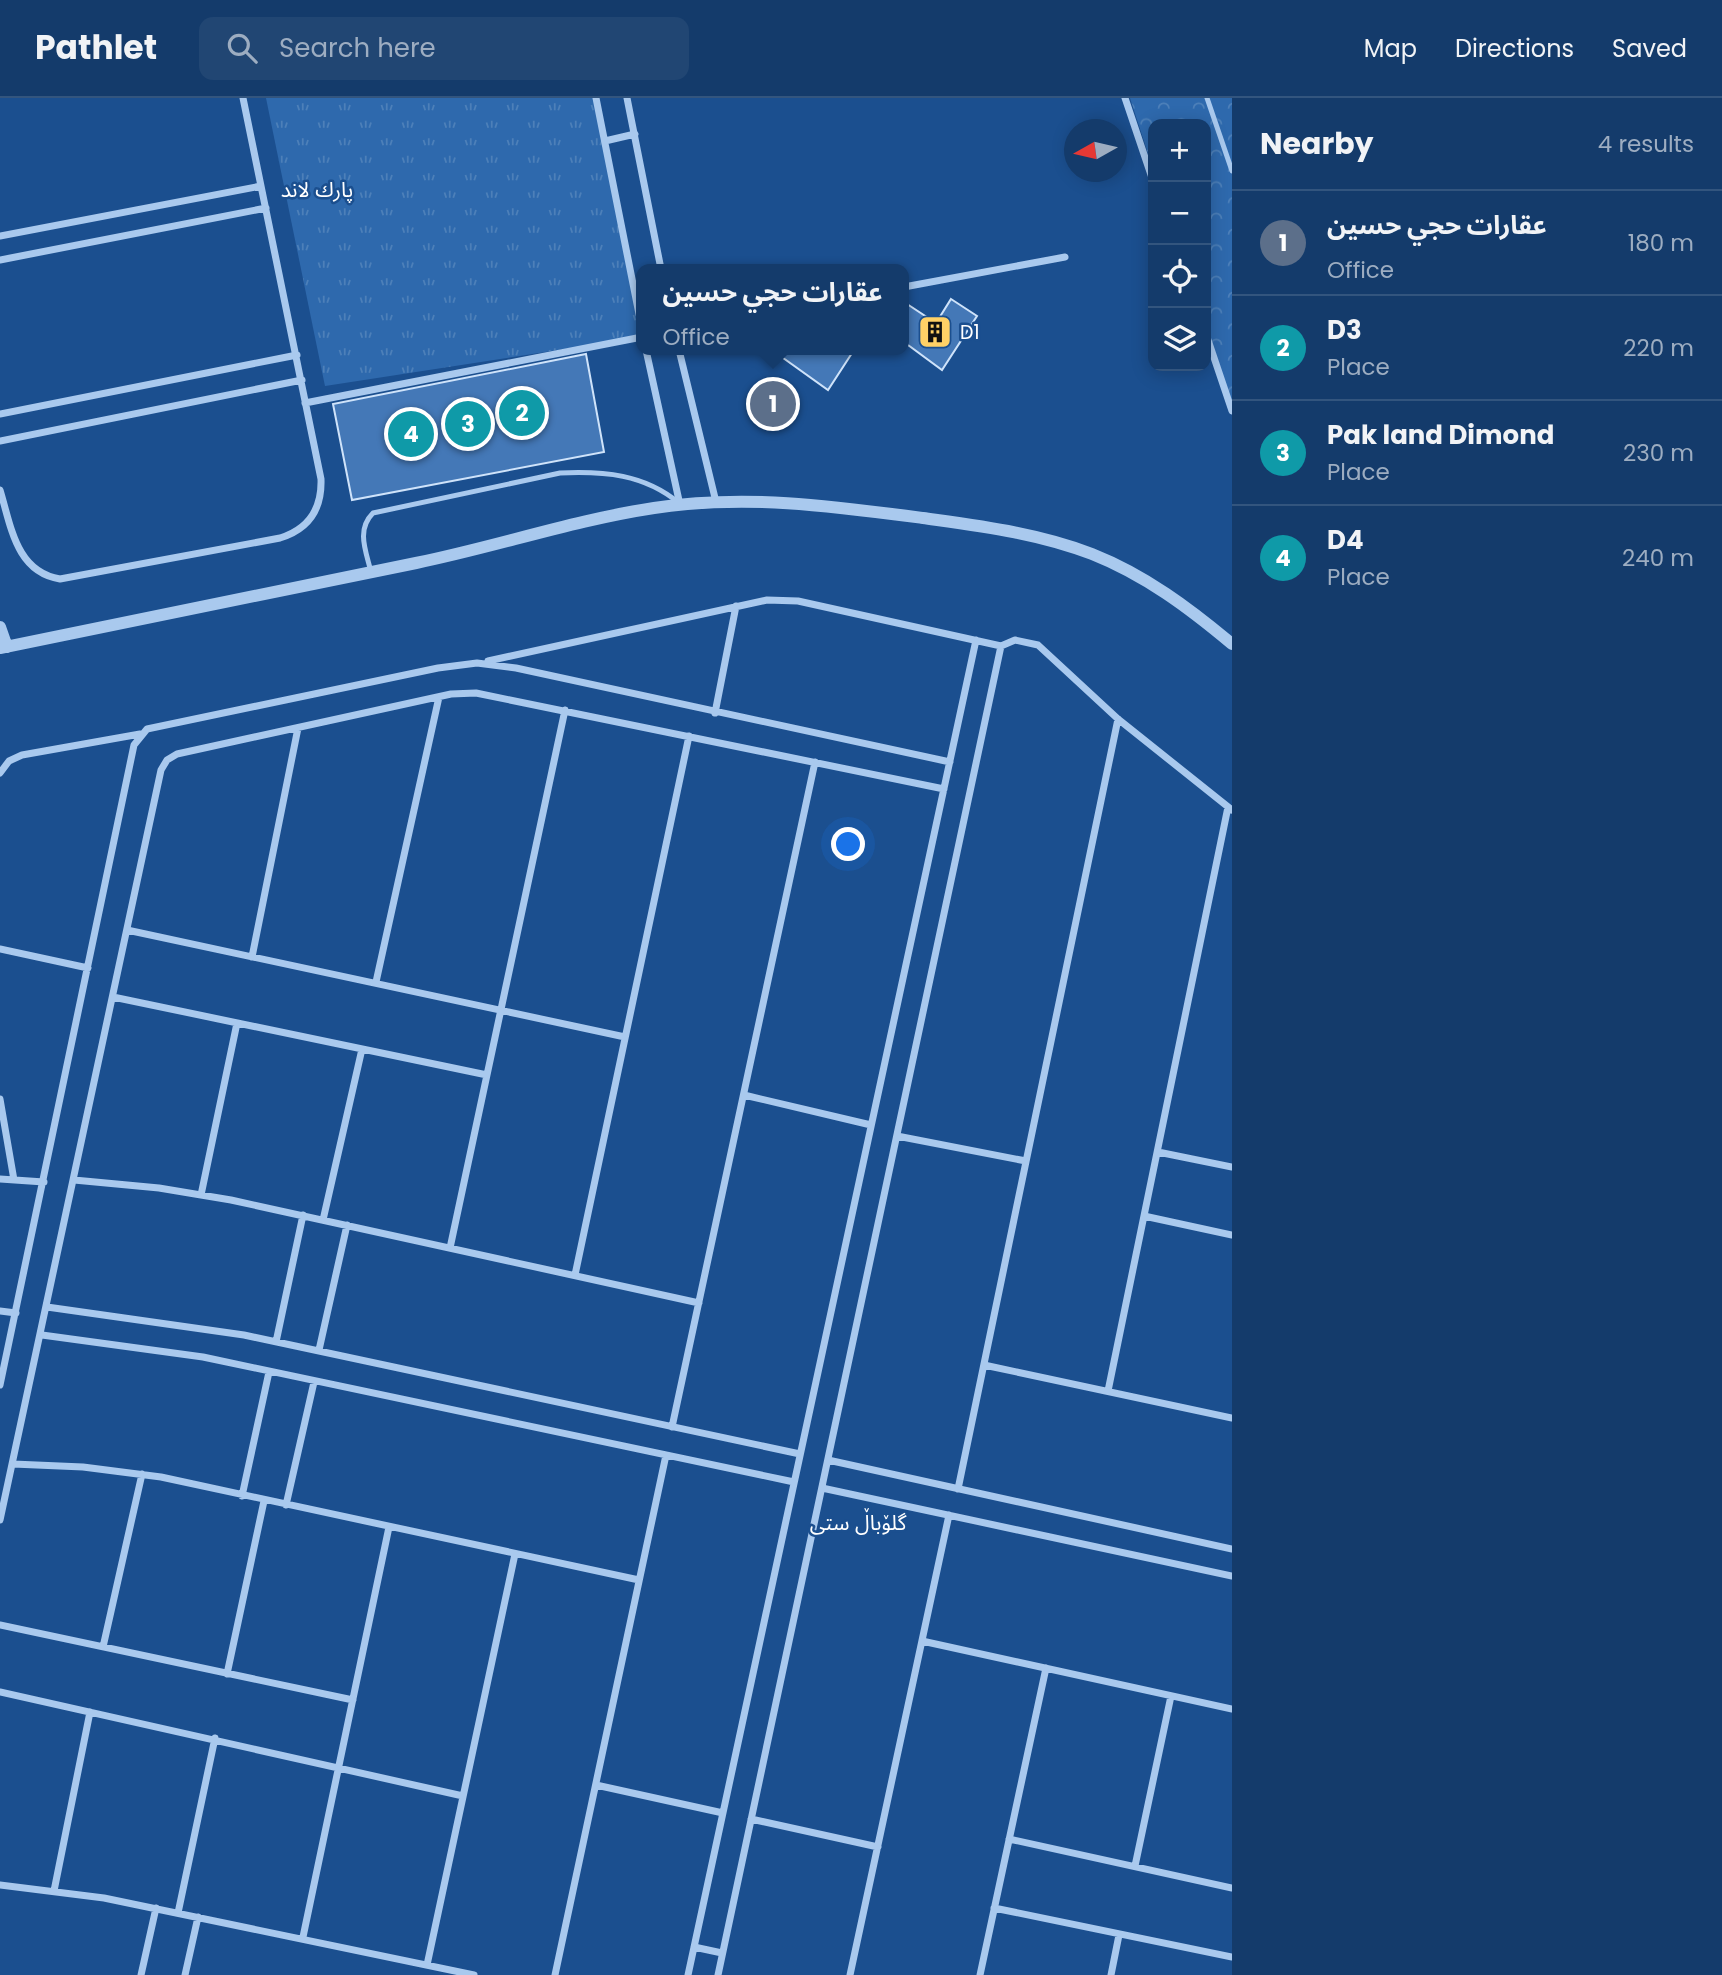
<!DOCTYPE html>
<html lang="en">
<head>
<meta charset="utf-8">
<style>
  body { margin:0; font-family:Poppins,"Noto Sans Arabic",sans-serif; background:#214673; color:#f1f3f6 }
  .controls { position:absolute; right:21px; top:21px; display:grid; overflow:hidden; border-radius:14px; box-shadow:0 4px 18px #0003 }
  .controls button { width:63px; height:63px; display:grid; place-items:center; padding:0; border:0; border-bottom:2px solid #33557e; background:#143b6b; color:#f1f3f6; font:35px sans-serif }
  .compass { position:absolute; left:1064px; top:21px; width:63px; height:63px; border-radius:50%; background:#143b6b; box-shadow:0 4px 18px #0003; rotate:262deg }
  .you { position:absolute; left:849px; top:747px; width:24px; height:24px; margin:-18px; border:5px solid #fff; border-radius:50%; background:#1a73e8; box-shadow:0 0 0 10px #1a73e833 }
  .badge { display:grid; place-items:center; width:46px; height:46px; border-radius:50%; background:#8bbbb9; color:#fff; font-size:23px; font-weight:700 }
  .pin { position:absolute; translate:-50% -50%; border:4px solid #fff; box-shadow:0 2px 7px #0006 }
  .popup { position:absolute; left:636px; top:166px; width:273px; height:91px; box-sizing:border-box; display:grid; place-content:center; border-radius:14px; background:#143b6b; filter:drop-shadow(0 2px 5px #0005); font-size:23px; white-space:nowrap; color:#9dadc1 }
  .popup b { font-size:26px; color:#f1f3f6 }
  .popup::after { content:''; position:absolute; left:50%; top:100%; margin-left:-14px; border:14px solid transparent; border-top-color:#143b6b }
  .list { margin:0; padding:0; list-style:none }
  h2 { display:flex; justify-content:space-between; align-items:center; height:91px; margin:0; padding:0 28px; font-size:30px }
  h2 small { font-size:23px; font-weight:400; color:#9dadc1 }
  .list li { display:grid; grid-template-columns:46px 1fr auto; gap:21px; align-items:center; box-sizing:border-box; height:105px; padding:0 28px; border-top:2px solid #33557e }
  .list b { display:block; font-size:26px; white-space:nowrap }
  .list p { margin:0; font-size:23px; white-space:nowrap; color:#9dadc1 }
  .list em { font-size:23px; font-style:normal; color:#9dadc1 }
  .icon { flex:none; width:38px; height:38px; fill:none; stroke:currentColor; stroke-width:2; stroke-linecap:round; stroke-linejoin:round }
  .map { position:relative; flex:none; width:1232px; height:1877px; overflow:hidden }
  header { display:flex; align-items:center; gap:42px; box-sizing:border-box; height:98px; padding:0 35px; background:#143b6b; border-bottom:2px solid #33557e }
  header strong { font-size:33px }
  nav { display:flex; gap:38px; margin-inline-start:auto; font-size:24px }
  .search { width:490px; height:63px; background:#214673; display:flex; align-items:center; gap:18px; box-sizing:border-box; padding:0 24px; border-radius:14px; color:#9dadc1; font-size:26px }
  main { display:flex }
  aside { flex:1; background:#143b6b }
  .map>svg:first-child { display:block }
  .grass { fill:url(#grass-tufts) }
  .park { fill:url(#park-crowns) }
  .building { fill:#4478b7; stroke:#cfe3fa; stroke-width:2 }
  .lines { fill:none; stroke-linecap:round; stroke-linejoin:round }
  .service { stroke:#a9c9ee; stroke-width:5 }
  .minor { stroke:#a9c9ee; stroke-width:7 }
  .tertiary { stroke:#a9c9ee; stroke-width:12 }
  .labels { text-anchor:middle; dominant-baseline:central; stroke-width:5; stroke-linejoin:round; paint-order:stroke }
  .poi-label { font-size:19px; fill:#fff; stroke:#1b4f8f; text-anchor:start }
  .neighbourhood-label { font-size:21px; fill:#fff; stroke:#1b4f8f }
</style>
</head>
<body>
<header>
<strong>Pathlet</strong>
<div class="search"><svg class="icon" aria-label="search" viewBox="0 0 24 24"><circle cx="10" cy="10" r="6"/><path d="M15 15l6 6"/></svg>Search here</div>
<nav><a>Map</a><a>Directions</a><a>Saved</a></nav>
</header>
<main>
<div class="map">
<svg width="1232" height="1877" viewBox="0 0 1232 1877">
  <defs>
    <pattern id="grass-tufts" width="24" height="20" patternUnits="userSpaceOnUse" patternTransform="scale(1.75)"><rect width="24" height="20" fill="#2e69ad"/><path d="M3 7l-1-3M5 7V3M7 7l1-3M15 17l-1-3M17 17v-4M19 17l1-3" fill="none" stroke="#4d80b9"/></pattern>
    <pattern id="park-crowns" width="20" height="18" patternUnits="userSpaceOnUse" patternTransform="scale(1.75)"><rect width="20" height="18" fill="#2e69ad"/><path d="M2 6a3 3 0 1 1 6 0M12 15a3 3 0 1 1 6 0" fill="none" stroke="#4d80b9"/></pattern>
  </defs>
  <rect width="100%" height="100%" fill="#1b4f8f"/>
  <path class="grass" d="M266,0H595L642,239L325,288Z"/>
  <path class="park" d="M1130,0H1232V306L1206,228V26H1153V71Z"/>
  <path class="building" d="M951,201L977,218L942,272L904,244V204L936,225Z
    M772,252H854L828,292Z
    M586,256L604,354L352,402L333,306Z"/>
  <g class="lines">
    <path class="service" d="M1207,0L1232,73
      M371,474C366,453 356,432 373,415L560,375C604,373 644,376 679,405"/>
    <path class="minor" d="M596,0L642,231
      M627,0L661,171
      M1125,0L1153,83
      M605,43L635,36
      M0,138L261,88
      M0,162L266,110
      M904,189L1065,159
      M1206,236L1232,313
      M646,252L680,407
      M679,252L716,404
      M305,305L642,239
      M0,316L297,257
      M0,343L302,282
      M0,392C11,428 16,474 60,481L280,440C309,431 322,411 321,381L243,0
      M488,563L767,502L798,503L1001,548L1015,542L1038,547L1118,621L1232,712
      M715,615L736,508
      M0,675L9,663L22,657L140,636
      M127,832L625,939
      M0,851L88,870
      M252,859L298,630
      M376,884L439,599
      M113,899L487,977
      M744,997L871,1027
      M0,1001L14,1082
      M897,1038L1026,1063
      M1158,1054L1232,1069
      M0,1081L44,1084
      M74,1082L159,1090L231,1102L699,1205
      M201,1097L237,925
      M1144,1118L1232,1137
      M323,1122L362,951
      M450,1150L565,612
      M575,1177L689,638
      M47,1209L244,1237L800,1356
      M0,1213L16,1215
      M42,1237L203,1259L794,1384
      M276,1244L303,1117
      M319,1252L347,1127
      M984,1267L1232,1320
      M0,1287L134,647L147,631L438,570L477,565L516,570L950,664
      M1108,1293L1228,709
      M672,1329L815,664
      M828,1362L1232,1451
      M13,1366L83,1369L161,1379L639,1482
      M822,1390L1232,1478
      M958,1391L1118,621
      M242,1398L269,1274
      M286,1407L314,1284
      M0,1422L161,672L167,662L177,656L451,596L476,595L944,691
      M0,1527L353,1602
      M922,1543L1232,1611
      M103,1549L142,1376
      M227,1576L264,1403
      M0,1594L463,1698
      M596,1687L723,1715
      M751,1721L878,1749
      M1009,1741L1232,1790
      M1135,1768L1171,1598
      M0,1787L104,1800L474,1877
      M54,1793L90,1614
      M994,1810L1232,1859
      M178,1815L215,1640
      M303,1839L389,1429
      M694,1849L722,1855
      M427,1867L515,1456
      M141,1877L156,1810
      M185,1877L198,1819
      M555,1877L666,1357
      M688,1877L976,542
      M718,1877L1001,548
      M850,1877L949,1417
      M980,1877L1046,1570
      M1111,1877L1119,1837"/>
    <path class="tertiary" d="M0,529L7,549
      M0,550C138,521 277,493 416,465C495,449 574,422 654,410C745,396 833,408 923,420C980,428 1038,435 1092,456C1145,477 1189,510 1232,546"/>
  </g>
  <defs>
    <symbol id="building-square" viewBox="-11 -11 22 22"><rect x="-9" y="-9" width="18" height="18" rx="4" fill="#ffd166" stroke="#1b4f8f"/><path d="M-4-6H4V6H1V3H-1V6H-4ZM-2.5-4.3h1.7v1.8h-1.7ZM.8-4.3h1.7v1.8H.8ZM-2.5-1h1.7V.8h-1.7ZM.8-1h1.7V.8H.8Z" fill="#111"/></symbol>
  </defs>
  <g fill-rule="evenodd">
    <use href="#building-square" x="916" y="215" width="38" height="38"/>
  </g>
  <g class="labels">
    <g class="poi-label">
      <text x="960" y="234">D1</text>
    </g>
    <g class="neighbourhood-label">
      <text x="317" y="91">پارك لاند</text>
      <text x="858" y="1424">گلۆباڵ ستی</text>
    </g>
  </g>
</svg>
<div class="controls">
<button>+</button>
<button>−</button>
<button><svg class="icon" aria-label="locate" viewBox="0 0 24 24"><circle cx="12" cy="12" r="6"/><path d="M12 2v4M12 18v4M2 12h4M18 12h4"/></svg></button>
<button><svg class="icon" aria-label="layers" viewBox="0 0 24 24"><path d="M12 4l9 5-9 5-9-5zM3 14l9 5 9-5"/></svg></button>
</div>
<svg class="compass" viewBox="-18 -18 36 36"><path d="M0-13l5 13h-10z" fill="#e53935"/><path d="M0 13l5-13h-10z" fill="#9dadc1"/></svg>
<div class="you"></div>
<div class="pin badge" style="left:773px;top:306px;background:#5c6f8a">1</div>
<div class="popup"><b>عقارات حجي حسين</b>Office</div>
<div class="pin badge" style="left:522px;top:315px;background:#0f9aa8">2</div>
<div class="pin badge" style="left:468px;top:326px;background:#0f9aa8">3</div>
<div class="pin badge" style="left:411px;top:336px;background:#0f9aa8">4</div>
</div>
<aside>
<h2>Nearby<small>4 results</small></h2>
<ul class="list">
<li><span class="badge" style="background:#5c6f8a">1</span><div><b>عقارات حجي حسين</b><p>Office</p></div><em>180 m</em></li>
<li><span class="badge" style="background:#0f9aa8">2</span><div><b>D3</b><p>Place</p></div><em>220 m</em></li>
<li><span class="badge" style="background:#0f9aa8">3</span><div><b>Pak land Dimond</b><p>Place</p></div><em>230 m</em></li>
<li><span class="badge" style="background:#0f9aa8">4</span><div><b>D4</b><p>Place</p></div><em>240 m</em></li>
</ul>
</aside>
</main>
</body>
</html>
